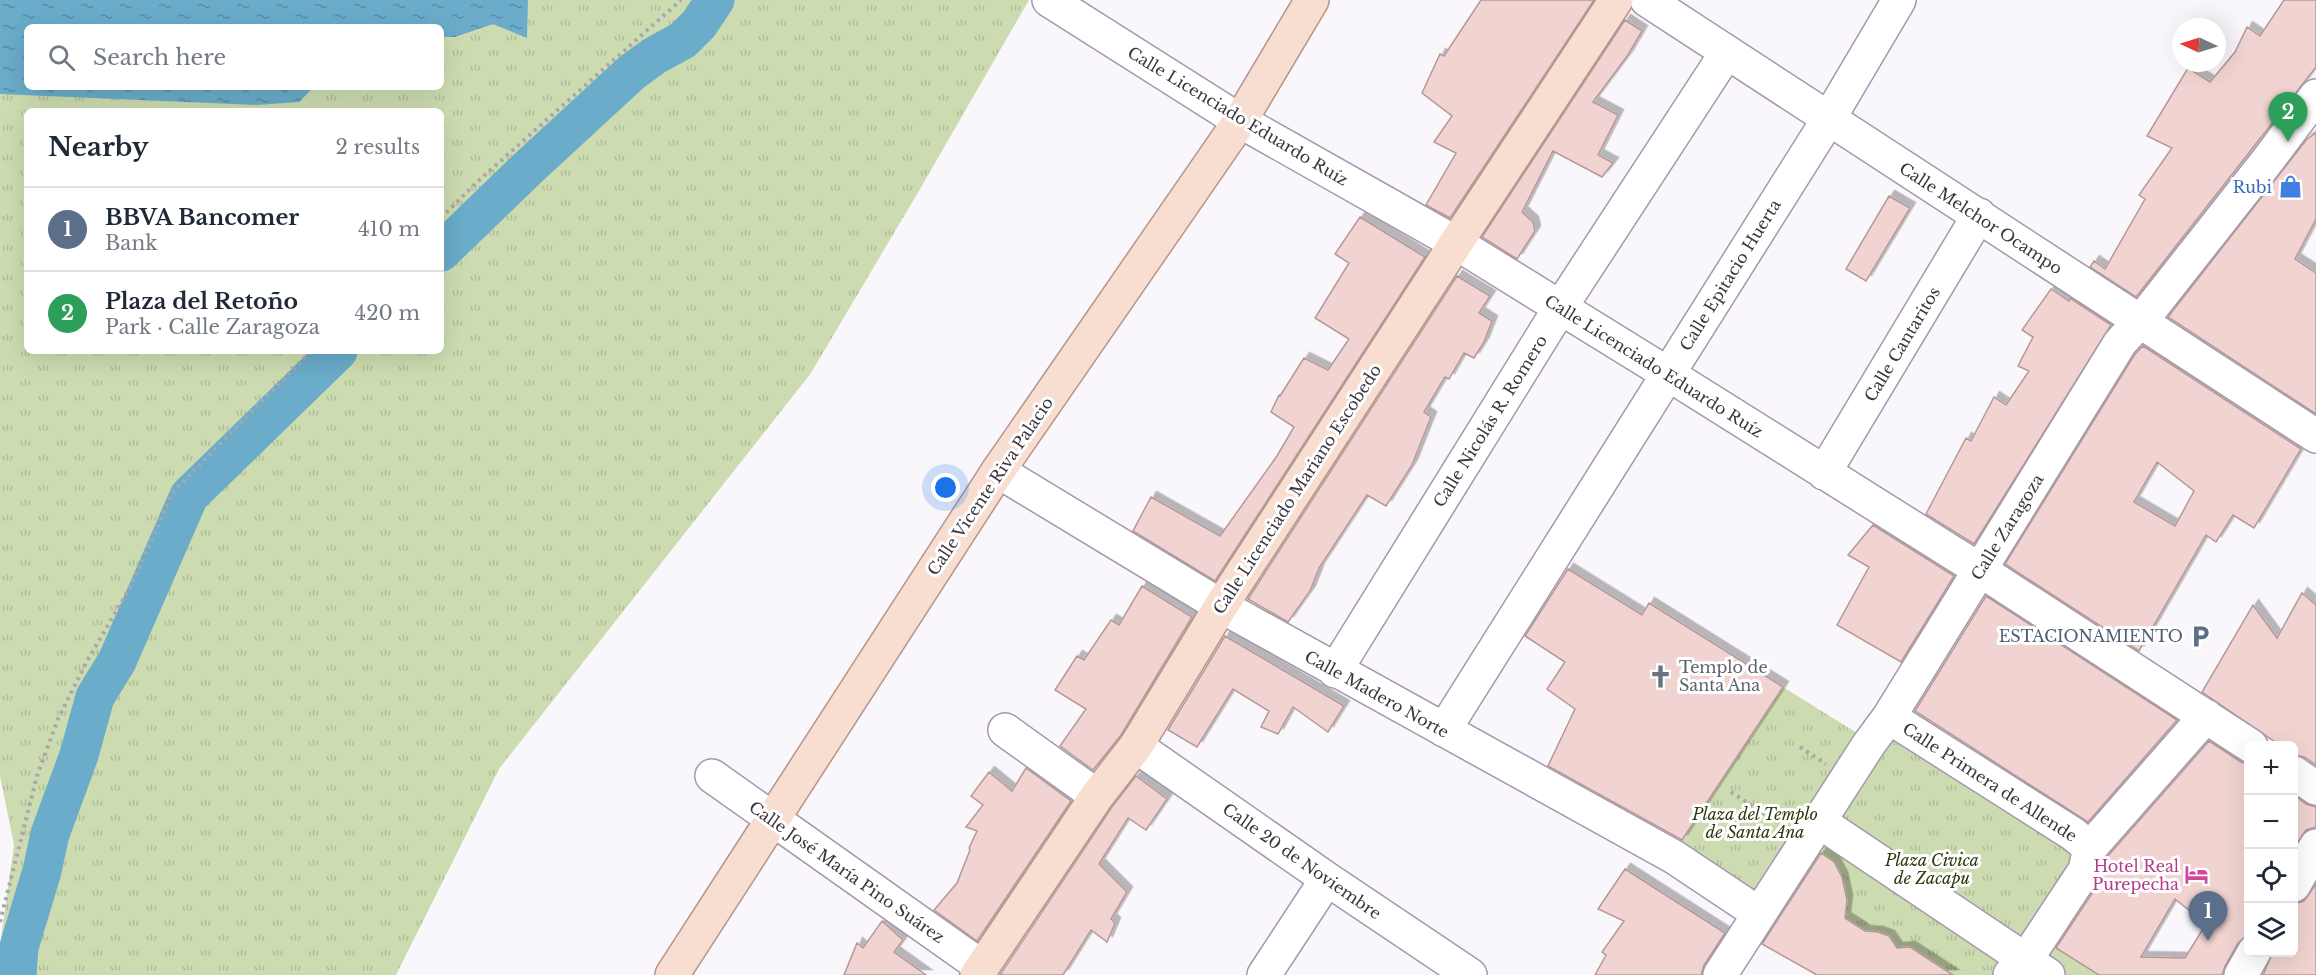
<!DOCTYPE html>
<html lang="en">
<head>
<meta charset="utf-8">
<style>
  body { margin:0; font-family:"Libre Baskerville",serif; background:#f2f2f3; color:#1f2937 }
  .controls { position:absolute; right:18px; bottom:18px; display:grid; overflow:hidden; border-radius:9px; box-shadow:0 6px 24px #0002 }
  .controls button { width:54px; height:54px; display:grid; place-items:center; padding:0; border:0; border-bottom:2px solid #e0e1e3; background:#fff; color:#1f2937; font:30px sans-serif }
  .compass { position:absolute; left:2172px; top:18px; width:54px; height:54px; border-radius:50%; background:#fff; box-shadow:0 6px 24px #0002; rotate:274deg }
  .you { position:absolute; left:946px; top:488px; width:21px; height:21px; margin:-15px; border:4px solid #fff; border-radius:50%; background:#1a73e8; box-shadow:0 0 0 9px #1a73e833 }
  .badge { display:grid; place-items:center; width:39px; height:39px; border-radius:50%; background:#337a85; color:#fff; font-size:20px; font-weight:700 }
  .pin { position:absolute; translate:-50% -50px; filter:drop-shadow(0 2px 3px #0008) }
  .pin::after { content:''; position:absolute; top:32px; width:21px; height:18px; background:inherit; clip-path:polygon(0 0,100% 0,50% 100%) }
  .list { margin:0; padding:0; list-style:none }
  h2 { display:flex; justify-content:space-between; align-items:center; height:78px; margin:0; padding:0 24px; font-size:26px }
  h2 small { font-size:20px; font-weight:400; color:#747a83 }
  .list li { display:grid; grid-template-columns:39px 1fr auto; gap:18px; align-items:center; box-sizing:border-box; height:84px; padding:0 24px; border-top:2px solid #e0e1e3 }
  .list b { display:block; font-size:22px; white-space:nowrap }
  .list p { margin:0; font-size:20px; white-space:nowrap; color:#747a83 }
  .list em { font-size:20px; font-style:normal; color:#747a83 }
  .icon { flex:none; width:33px; height:33px; fill:none; stroke:currentColor; stroke-width:2; stroke-linecap:round; stroke-linejoin:round }
  .map { position:relative; flex:none; width:2316px; height:975px; overflow:hidden }
  .search { position:absolute; background:#fff; box-shadow:0 6px 24px #0002; left:24px; top:24px; width:420px; height:66px; display:flex; align-items:center; gap:15px; box-sizing:border-box; padding:0 21px; border-radius:9px; color:#747a83; font-size:22px }
  .panel { position:absolute; background:#fff; box-shadow:0 6px 24px #0002; left:24px; top:108px; width:420px; height:246px; border-radius:9px }
  .map>svg:first-child { display:block }
  .park { fill:url(#park-tufts); fill-rule:evenodd }
  .water { fill:url(#water-ripples) }
  .lines { fill:none; stroke-linecap:round; stroke-linejoin:round }
  .river { stroke:#6aacca; stroke-width:39 }
  .building { fill:#f1d4d1; stroke:#b59996; stroke-width:1.5; fill-rule:evenodd; filter:url(#shadow) }
  .minor-casing { stroke:#a498ad; stroke-width:36 }
  .major-casing { stroke:#b3958a; stroke-width:36 }
  .path { stroke:#a9a6ac; stroke-width:4; stroke-dasharray:3 4.5; stroke-linecap:butt }
  .minor { stroke:#fff; stroke-width:33 }
  .major { stroke:#f8ded1; stroke-width:33 }
  .labels { text-anchor:middle; dominant-baseline:central; stroke-width:6; stroke-linejoin:round; paint-order:stroke }
  .street-label { font-size:16px; fill:#3b363f; stroke:#fff }
  .shop-label { font-size:16px; fill:#366cbe; stroke:#fff; text-anchor:end }
  .service-label { font-size:16px; fill:#4e5e75; stroke:#fff; text-anchor:end }
  .worship-label { font-size:16px; fill:#5b616d; stroke:#fff; text-anchor:start }
  .park-label { font-size:16px; font-style:italic; fill:#2d380d; stroke:#fff }
  .hotel-label { font-size:16px; fill:#b23c85; stroke:#fff; text-anchor:end }
</style>
</head>
<body>
<div class="map">
<svg width="2316" height="975" viewBox="0 0 2316 975">
  <defs>
    <pattern id="park-tufts" width="24" height="20" patternUnits="userSpaceOnUse" patternTransform="scale(1.5)"><rect width="24" height="20" fill="#cddcb0"/><path d="M3 7l-1-3M5 7V3M7 7l1-3M15 17l-1-3M17 17v-4M19 17l1-3" fill="none" stroke="#b1bd98"/></pattern>
    <pattern id="water-ripples" width="26" height="14" patternUnits="userSpaceOnUse" patternTransform="scale(1.5)"><rect width="26" height="14" fill="#6aacca"/><path d="M2 4q2-2 4 0t4 0M15 11q2-2 4 0t4 0" fill="none" stroke="#588da5"/></pattern>
    <filter id="shadow"><feDropShadow dx="5.5" dy="-5.5" stdDeviation="0" flood-color="#0004"/></filter>
  </defs>
  <rect width="100%" height="100%" fill="#f9f7fc"/>
  <path class="park" d="M0,0H1029L920,189L811,373L499,769L396,975H0V945L14,845L0,776ZM27,27H441V87H27ZM27,111H441V351H27Z
    M1783,687L1857,733L1758,913L1674,851Z
    M1901,724L2090,848L2044,941L2099,975H1829L1764,937Z"/>
  <path class="water" d="M0,0H528L527,38L493,24L455,37H441V27H27V87H314L299,102L257,105L0,94Z"/>
  <g class="lines">
    <path class="river" d="M441,252L528,168L632,72L654,56L683,40L699,24L715,0
      M17,975L19,947L42,871L50,834L79,755L95,697L117,661L189,496L338,351"/>
  </g>
  <path class="building" d="M1481,0H1594L1450,218L1426,205L1456,153L1434,142L1452,116L1422,93L1440,54L1444,56Z
    M2284,0H2316V67L2136,297L2090,267L2094,261L2105,269L2145,199L2139,195L2172,148L2147,136L2188,68L2210,82L2235,52L2247,27L2260,36Z
    M1625,20L1642,31L1628,55L1593,102L1618,115L1598,155L1613,163L1602,177L1553,151L1522,212L1533,222L1535,231L1517,259L1482,237Z
    M2316,133V219L2295,259L2316,273V414L2168,317L2307,139Z
    M1889,196L1910,208L1866,281L1846,269Z
    M1360,217L1425,257L1215,581L1133,531L1151,497L1220,536L1277,456L1294,427L1271,412L1279,395L1280,396L1304,358L1328,370L1349,339L1315,318L1349,263L1335,254Z
    M1457,276L1490,296L1479,313L1492,321L1484,342L1474,358L1464,353L1449,379L1445,377L1424,412L1431,417L1412,465L1386,506L1367,495L1319,568L1310,591L1288,622L1248,599Z
    M2051,289L2069,301L2070,298L2111,325L1974,544L1926,514L1966,438L1971,441L1994,397L2006,405L2029,371L2018,366L2033,337L2022,330Z
    M2143,346L2301,449L2254,528L2233,515L2216,542L2206,535L2139,651L2005,564L2135,354ZM2157,462L2194,491L2175,526L2134,502Z
    M1873,525L1954,576L1901,662L1837,625L1869,567L1848,555Z
    M1568,569L1642,615L1649,603L1783,687L1682,840L1548,766L1575,709L1547,689L1565,662L1525,636Z
    M1142,586L1192,617L1121,735L1093,770L1060,746L1086,709L1055,690L1077,656L1084,660L1111,620L1119,625Z
    M2302,593L2316,605V765L2304,757L2294,755V746H2281L2202,692L2253,605L2277,638Z
    M1986,596L2177,720L2088,822L1915,711Z
    M1225,636L1344,706L1328,732L1293,707L1278,734L1261,727L1269,711L1233,689L1197,747L1168,730Z
    M2209,741L2241,762L2248,764V935L2238,943L2225,966L2222,975H2099L2056,948L2101,880L2107,857ZM2175,899L2206,924L2185,958L2141,957Z
    M1026,768L1071,801L977,941L934,910L957,883L970,850L969,848L977,831L966,827L983,805L971,796L989,772L1012,791Z
    M1136,776L1167,799L1146,830L1128,818L1099,864L1127,892L1111,919L1115,923L1107,942L1091,930L1063,975H1000L1112,807Z
    M2294,795L2306,804L2316,807V827L2306,830L2294,848Z
    M1821,853L1834,862L1842,877L1847,900L1845,918L1865,931L1878,932L1889,936L1897,948L1910,947L1953,975H1817L1762,944Z
    M1625,869L1725,933L1704,965L1701,975H1595L1606,955L1602,952L1624,921L1598,909Z
    M2316,884V975H2263L2273,952H2294V904L2304,901Z
    M882,921L903,940L894,952L926,975H844L857,943L863,948Z"/>
  <g class="lines">
    <defs>
      <path id="minor" d="M1049,0L1240,121L1456,243L1668,374L1980,570L2251,746
        M1647,0L2316,436
        M998,471L1221,606L1674,857L1758,913
        M1824,473L1979,215
        M1335,671L1560,308L1727,52
        M1889,717L2073,834L2090,848
        M1005,730L1097,796
        M1444,730L1828,120L1899,0
        M1136,746L1327,879L1470,975
        M2294,773L2316,788
        M712,776L982,967
        M1820,822L2048,975
        M2294,885L2316,846
        M1264,975L1327,879
        M1720,975L1869,744L1889,717L2120,343L2149,311L2268,160L2316,96
        M2010,975L2022,959L2031,952L2085,870L2090,848L2206,716
        M2241,975L2254,952"/>
      <path id="major" d="M672,975L998,471L1240,121L1312,0
        M977,975L1097,796L1136,746L1221,606L1456,243L1616,0"/>
    </defs>
    <use href="#minor" class="minor-casing"/>
    <use href="#major" class="major-casing"/>
    <path class="path" d="M441,218L477,182L681,0
      M1800,747L1826,764
      M1731,792L1785,827
      M0,922L37,776L58,719L87,661L131,586L173,492L311,351"/>
    <use href="#minor" class="minor"/>
    <use href="#major" class="major"/>
  </g>
  <defs>
    <symbol id="shop-bare" viewBox="-9 -9 18 18"><path d="M-5-2.5h2.3a2.7 3.5 0 0 1 5.4 0H5L5.5 6h-11ZM-1.5-2.5h3a1.5 2.3 0 0 0-3 0Z" fill="#3f7fe0" stroke="#fff" stroke-width="2.5" paint-order="stroke"/></symbol>
    <symbol id="parking-bare" viewBox="-9 -9 18 18"><path d="M-3.5-5.5H1a3.5 3.5 0 0 1 0 7H-1V5.5H-3.5ZM-1-3.4V-.6H.8a1.4 1.4 0 0 0 0-2.8Z" fill="#5c6f8a" stroke="#fff" stroke-width="2.5" paint-order="stroke"/></symbol>
    <symbol id="church-bare" viewBox="-9 -9 18 18"><path d="M-1.2-6h2.4v3.5h3.3v2.4h-3.3V6h-2.4V-.1h-3.3v-2.4h3.3Z" fill="#6b7280" stroke="#fff" stroke-width="2.5" paint-order="stroke"/></symbol>
    <symbol id="hotel-bare" viewBox="-9 -9 18 18"><path d="M-6-4.5h1.5V1H6V5H4.5V3h-9V5H-6ZM-4 0a1.8 1.8 0 1 1 3.6 0ZM.5 0V-2.5h3Q6-2.5 6 0Z" fill="#d1479c" stroke="#fff" stroke-width="2.5" paint-order="stroke"/></symbol>
  </defs>
  <g fill-rule="evenodd">
    <use href="#shop-bare" x="2274" y="170" width="33" height="33"/>
    <use href="#parking-bare" x="2184" y="620" width="33" height="33"/>
    <use href="#church-bare" x="1644" y="660" width="33" height="33"/>
    <use href="#hotel-bare" x="2180" y="858" width="33" height="33"/>
  </g>
  <g class="labels">
    <g class="street-label">
      <text transform="translate(1238 116) rotate(31)">Calle Licenciado Eduardo Ruíz</text>
      <text transform="translate(1981 218) rotate(33)">Calle Melchor Ocampo</text>
      <text transform="translate(1730 275) rotate(-58)">Calle Epitacio Huerta</text>
      <text transform="translate(1902 344) rotate(-59)">Calle Cantaritos</text>
      <text transform="translate(1654 366) rotate(32)">Calle Licenciado Eduardo Ruíz</text>
      <text transform="translate(1490 421) rotate(-58)">Calle Nicolás R. Romero</text>
      <text transform="translate(990 486) rotate(-56)">Calle Vicente Riva Palacio</text>
      <text transform="translate(1297 489) rotate(-57)">Calle Licenciado Mariano Escobedo</text>
      <text transform="translate(2007 527) rotate(-58)">Calle Zaragoza</text>
      <text transform="translate(1377 694) rotate(29)">Calle Madero Norte</text>
      <text transform="translate(1990 782) rotate(33)">Calle Primera de Allende</text>
      <text transform="translate(1302 861) rotate(35)">Calle 20 de Noviembre</text>
      <text transform="translate(847 872) rotate(35)">Calle José María Pino Suárez</text>
    </g>
    <g class="shop-label">
      <text x="2272" y="187">Rubi</text>
    </g>
    <g class="service-label">
      <text x="2183" y="636">ESTACIONAMIENTO</text>
    </g>
    <g class="worship-label">
      <text x="1679" y="667">Templo de<tspan x="1679" dy="18">Santa Ana</tspan></text>
    </g>
    <g class="park-label">
      <text x="1755" y="814">Plaza del Templo<tspan x="1755" dy="18">de Santa Ana</tspan></text>
      <text x="1932" y="860">Plaza Civica<tspan x="1932" dy="18">de Zacapu</tspan></text>
    </g>
    <g class="hotel-label">
      <text x="2179" y="866">Hotel Real<tspan x="2179" dy="18">Purepecha</tspan></text>
    </g>
  </g>
</svg>
<div class="controls">
<button>+</button>
<button>−</button>
<button><svg class="icon" aria-label="locate" viewBox="0 0 24 24"><circle cx="12" cy="12" r="6"/><path d="M12 2v4M12 18v4M2 12h4M18 12h4"/></svg></button>
<button><svg class="icon" aria-label="layers" viewBox="0 0 24 24"><path d="M12 4l9 5-9 5-9-5zM3 14l9 5 9-5"/></svg></button>
</div>
<svg class="compass" viewBox="-18 -18 36 36"><path d="M0-13l5 13h-10z" fill="#e53935"/><path d="M0 13l5-13h-10z" fill="#747a83"/></svg>
<div class="you"></div>
<div class="pin badge" style="left:2208px;top:941px;background:#5c6f8a">1</div>
<div class="pin badge" style="left:2288px;top:142px;background:#2e9e5b">2</div>
<div class="search"><svg class="icon" aria-label="search" viewBox="0 0 24 24"><circle cx="10" cy="10" r="6"/><path d="M15 15l6 6"/></svg>Search here</div>
<section class="panel">
<h2>Nearby<small>2 results</small></h2>
<ul class="list">
<li><span class="badge" style="background:#5c6f8a">1</span><div><b>BBVA Bancomer</b><p>Bank</p></div><em>410 m</em></li>
<li><span class="badge" style="background:#2e9e5b">2</span><div><b>Plaza del Retoño</b><p>Park · Calle Zaragoza</p></div><em>420 m</em></li>
</ul>
</section>
</div>
</body>
</html>
